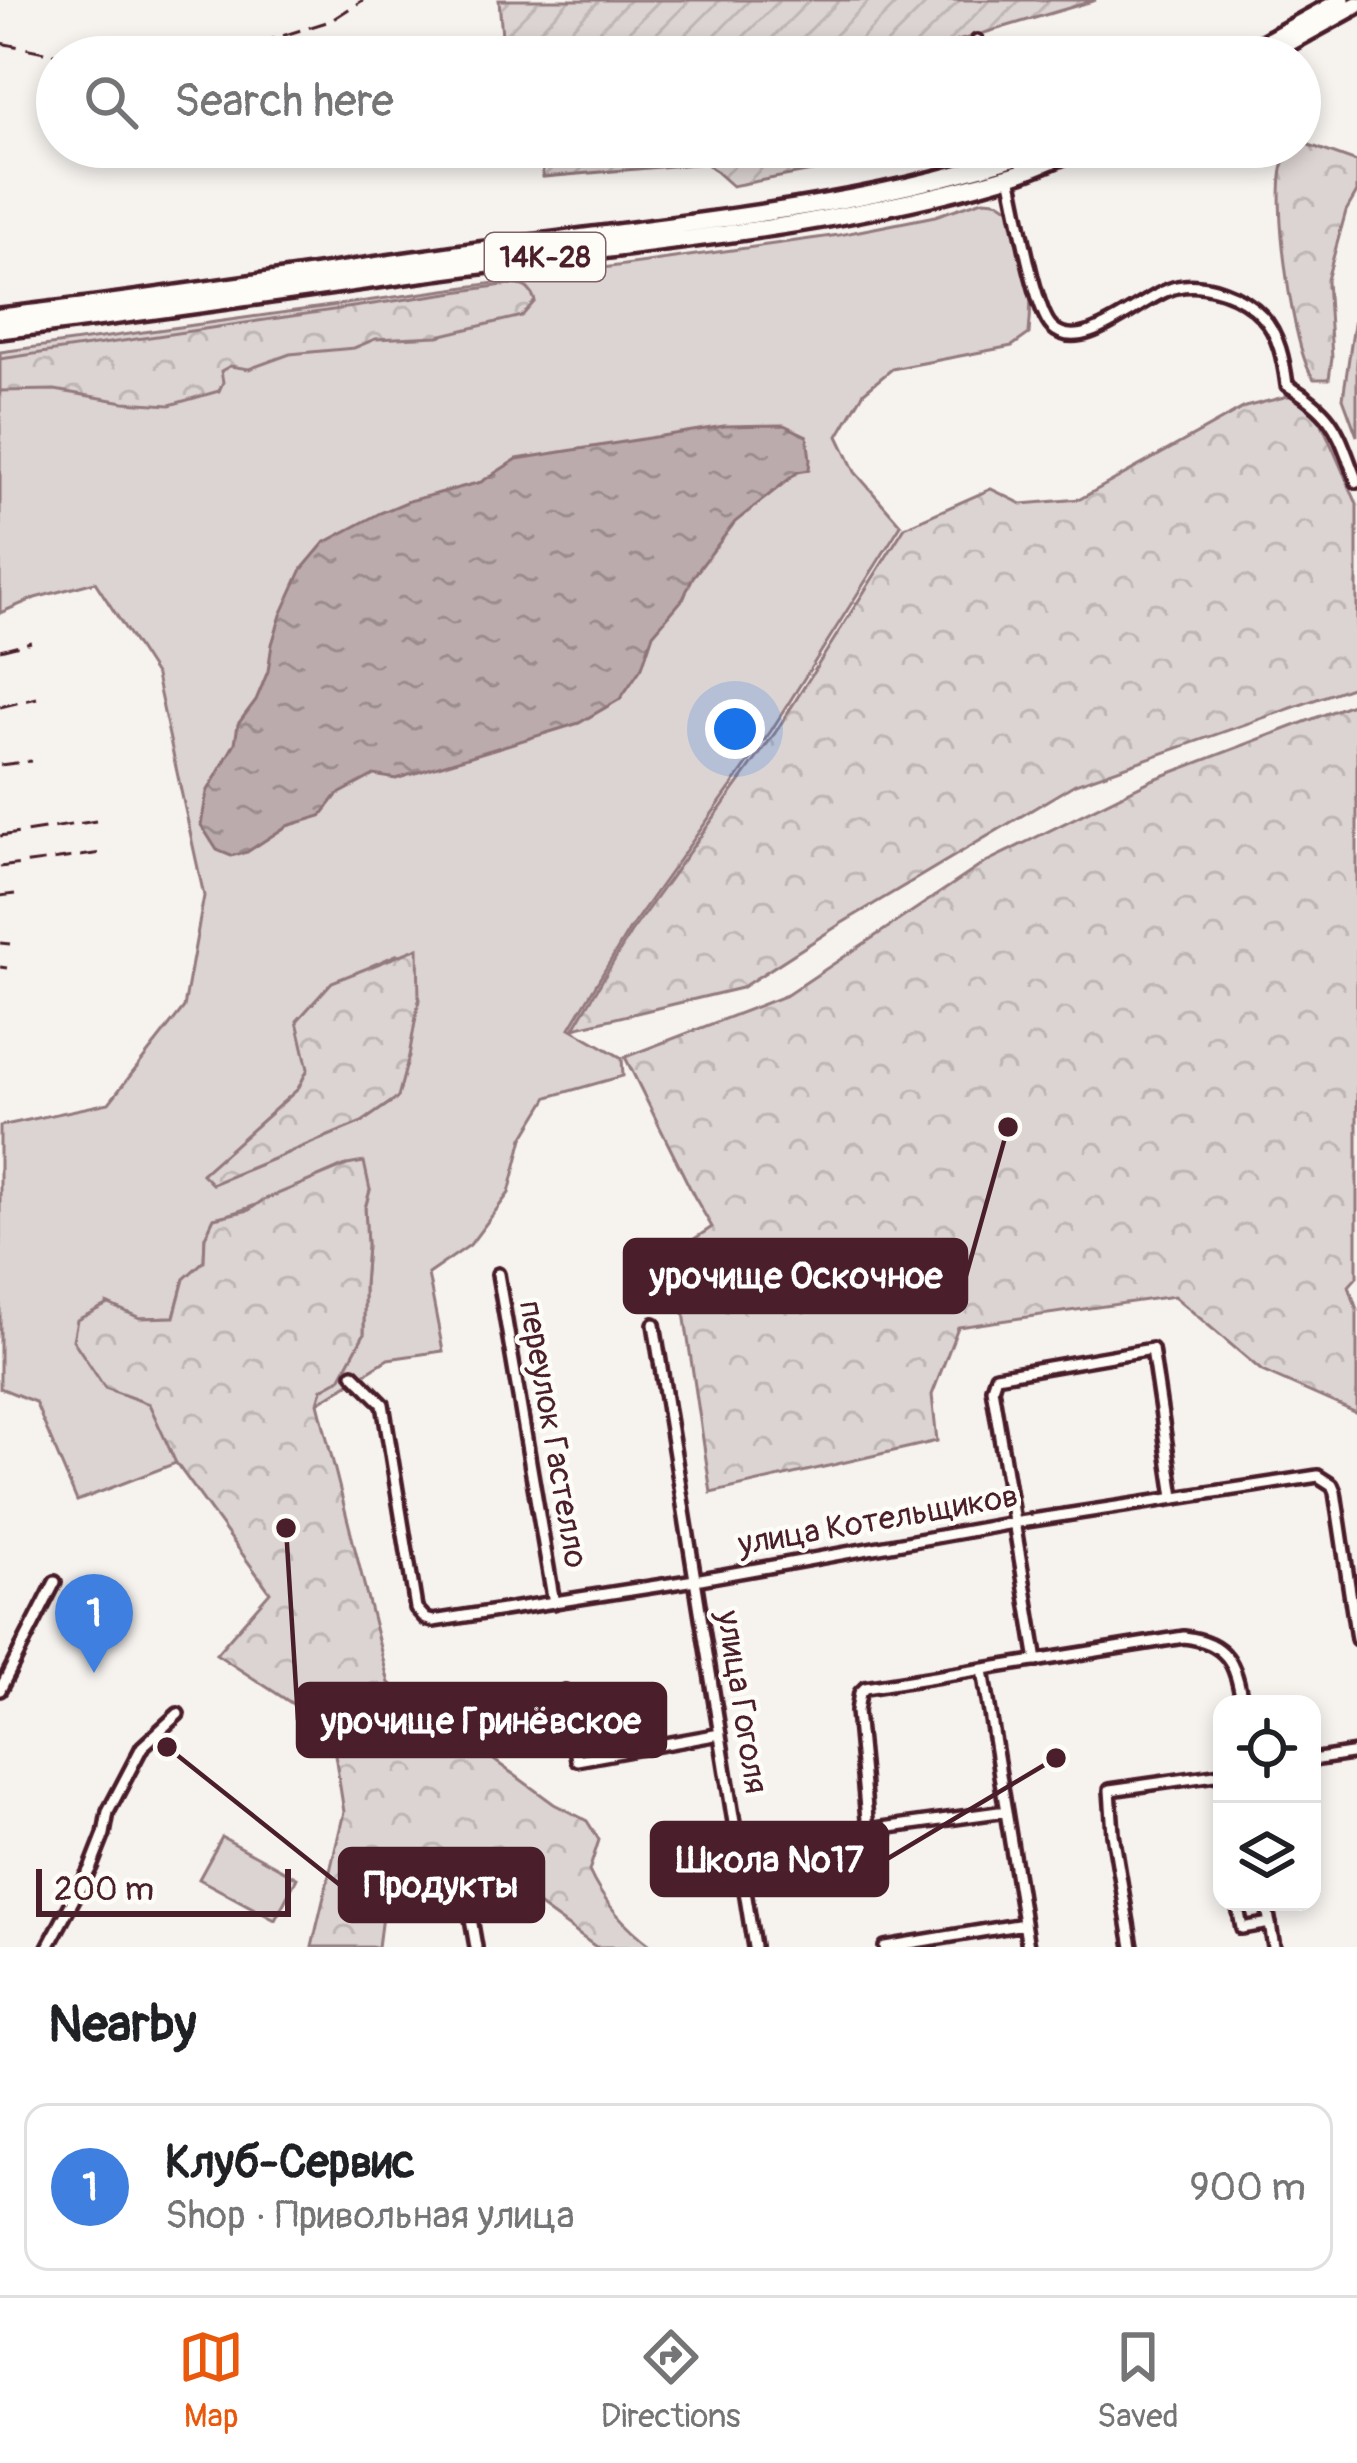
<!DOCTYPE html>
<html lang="en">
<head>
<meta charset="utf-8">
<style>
  body { margin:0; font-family:Pangolin,sans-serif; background:#f6f6f6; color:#202124 }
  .controls { position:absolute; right:36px; bottom:36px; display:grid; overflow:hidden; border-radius:24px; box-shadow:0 6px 18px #0003 }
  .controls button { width:108px; height:108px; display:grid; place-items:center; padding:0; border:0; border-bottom:3px solid #e0e0e0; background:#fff; color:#202124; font:60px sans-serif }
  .scale { position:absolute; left:36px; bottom:30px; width:255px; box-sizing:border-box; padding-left:12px; border:6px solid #4a1f2b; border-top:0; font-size:33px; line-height:42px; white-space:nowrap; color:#4a1f2b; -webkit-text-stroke:9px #fdfcf7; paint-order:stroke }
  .you { position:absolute; left:735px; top:729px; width:42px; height:42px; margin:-30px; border:9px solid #fff; border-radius:50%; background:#1a73e8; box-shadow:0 0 0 18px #1a73e833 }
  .badge { display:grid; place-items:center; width:78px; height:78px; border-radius:50%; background:#ea580c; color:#fff; font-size:39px; font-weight:700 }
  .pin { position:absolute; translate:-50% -99px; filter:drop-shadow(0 3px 6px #0008) }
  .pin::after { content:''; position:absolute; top:63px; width:42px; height:36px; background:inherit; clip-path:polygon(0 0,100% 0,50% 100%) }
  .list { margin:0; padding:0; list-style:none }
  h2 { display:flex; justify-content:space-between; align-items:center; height:156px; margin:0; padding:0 48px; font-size:51px }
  h2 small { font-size:39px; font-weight:400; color:#757577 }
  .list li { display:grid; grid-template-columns:78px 1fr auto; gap:36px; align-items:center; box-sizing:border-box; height:168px; margin:0 24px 24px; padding:0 24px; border:3px solid #e0e0e0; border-radius:24px }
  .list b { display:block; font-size:45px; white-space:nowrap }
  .list p { margin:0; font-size:39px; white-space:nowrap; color:#757577 }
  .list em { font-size:39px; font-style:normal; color:#757577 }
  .icon { flex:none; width:66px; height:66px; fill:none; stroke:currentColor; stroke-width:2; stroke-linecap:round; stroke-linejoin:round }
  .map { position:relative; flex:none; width:1357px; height:1947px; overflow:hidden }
  .search { position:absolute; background:#fff; box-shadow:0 6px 18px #0003; left:36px; right:36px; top:36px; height:132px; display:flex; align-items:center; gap:30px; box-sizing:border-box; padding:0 42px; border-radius:66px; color:#757577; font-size:45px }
  .sheet { height:348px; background:#fff }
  nav { display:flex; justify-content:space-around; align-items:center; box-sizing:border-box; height:168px; border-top:3px solid #e0e0e0; background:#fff; font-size:33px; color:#757577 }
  nav a { display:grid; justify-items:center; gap:6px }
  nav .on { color:#ea580c }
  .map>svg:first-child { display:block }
  .grass { fill:#dcd4d2; stroke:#937a7e; stroke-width:3; fill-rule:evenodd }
  .forest { fill:url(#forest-crowns); stroke:#937a7e; stroke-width:3 }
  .garden { fill:url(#garden-furrows); stroke:#937a7e; stroke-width:3 }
  .water { fill:url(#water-ripples); stroke:#8e7378; stroke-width:3 }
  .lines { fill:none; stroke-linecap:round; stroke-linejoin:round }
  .street-casing { stroke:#4a1f2b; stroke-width:18 }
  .primary-casing { stroke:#4a1f2b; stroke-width:24 }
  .street { stroke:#fdfcf7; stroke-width:9 }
  .primary { stroke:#fdfcf7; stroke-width:15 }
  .rail { stroke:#4a1f2b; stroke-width:3; stroke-dasharray:18 9; stroke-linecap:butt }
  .labels { text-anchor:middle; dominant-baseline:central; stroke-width:9; stroke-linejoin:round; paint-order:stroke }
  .shield { fill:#fdfcf7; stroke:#806168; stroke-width:3 }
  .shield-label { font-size:30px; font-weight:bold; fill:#4a1f2b }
  .street-label { font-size:33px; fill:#4a1f2b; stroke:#fdfcf7 }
  .leader { fill:none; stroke:#4a1f2b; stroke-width:4.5 }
  .callout-dot { fill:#4a1f2b; stroke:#fdfcf7; stroke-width:4.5 }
  .callout { fill:#4a1f2b; stroke:#4a1f2b; stroke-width:4.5 }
  .callout-label { font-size:36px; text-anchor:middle; font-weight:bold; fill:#fff }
</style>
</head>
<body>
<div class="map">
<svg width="1357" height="1947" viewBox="0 0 1357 1947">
  <defs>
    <pattern id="forest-crowns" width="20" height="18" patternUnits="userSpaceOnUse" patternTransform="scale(3)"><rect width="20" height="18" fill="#dcd4d2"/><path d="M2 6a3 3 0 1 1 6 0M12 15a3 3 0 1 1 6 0" fill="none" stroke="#beb6b4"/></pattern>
    <pattern id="garden-furrows" width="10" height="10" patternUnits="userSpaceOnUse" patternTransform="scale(3)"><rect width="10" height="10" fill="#dcd4d2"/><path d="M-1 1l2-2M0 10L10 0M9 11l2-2" fill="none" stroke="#beb6b4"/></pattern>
    <pattern id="water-ripples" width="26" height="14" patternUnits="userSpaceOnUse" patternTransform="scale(3)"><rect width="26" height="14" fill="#bbabac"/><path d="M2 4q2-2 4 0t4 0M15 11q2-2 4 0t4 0" fill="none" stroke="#9a8b8c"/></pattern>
  </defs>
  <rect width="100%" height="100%" fill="#f6f3ef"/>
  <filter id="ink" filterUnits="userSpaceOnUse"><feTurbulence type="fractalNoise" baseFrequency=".00833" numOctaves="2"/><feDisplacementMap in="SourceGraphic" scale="24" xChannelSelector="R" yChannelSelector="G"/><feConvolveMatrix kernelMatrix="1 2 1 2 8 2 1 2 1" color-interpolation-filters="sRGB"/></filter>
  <g filter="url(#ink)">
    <path class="grass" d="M983,200C987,200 999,201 1002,203C1034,221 1032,303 1029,334L1012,346L892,369L864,392L838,436L855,472L901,525L771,731L629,930L570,1028L622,1058L623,1076L548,1097L523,1138L509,1193L470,1245L428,1274L443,1351L388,1359L318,1403L322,1389L351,1355L364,1334V1285L367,1245L365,1208L370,1190L346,1165C303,1183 259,1208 214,1218L205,1237L204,1261L184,1279L174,1317L140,1318L108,1304L176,1463L77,1501L35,1402L0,1388V1126L109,1103L184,1007L204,896L156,676L95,582L35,598L0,613V352L839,235L935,216ZM396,955L398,1097L362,1122L213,1184L203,1173L298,1089L308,1069L371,966Z
      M222,1837L297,1878L275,1920L199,1879Z"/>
    <path class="forest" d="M1301,142L1357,162V192L1346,211L1327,280L1332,358L1329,379H1314C1293,355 1271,194 1284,163C1286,156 1298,146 1301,142Z
      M510,284C525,285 530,287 535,301L522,316L438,336L375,339L354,348L290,354L249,369L230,366L221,371L223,382L219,391L170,405L124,402L55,390L0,391V359Z
      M1357,304V436L1343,398Z
      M1292,395L1319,417L1357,504V685L1075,784L842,923L741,988L574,1028L631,932L775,733L905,527L991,489L1022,504L1080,499L1245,407Z
      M1357,702V1277L1349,1286L1357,1310V1413L1262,1371L1174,1296L958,1327L932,1395L937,1441L711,1493L675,1252L712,1227L694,1196L625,1057L787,995L986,862L1152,780Z
      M418,948L419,1000L409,1056L398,1097L362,1122L212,1184L202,1174L298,1089L308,1069L297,1021L332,982Z
      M364,1162L370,1190L365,1208L367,1245L364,1285V1334L340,1379L322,1389L318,1403L389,1683L554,1804L587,1821L599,1840L589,1871C603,1902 626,1927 653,1947H596L472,1857L415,1855L388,1870L378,1947H312L344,1812L331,1729L216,1654L270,1592L176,1463L149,1404L105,1388L73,1340L77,1320L108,1304L140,1318L174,1317L184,1279L204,1261L205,1237L214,1218L249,1210L263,1200L347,1165Z"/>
    <path class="garden" d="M499,0H1096L957,41L958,57H536L534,37L502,36Z
      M541,147H924V150L732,186L706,163L543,177Z"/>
    <path class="water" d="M784,425L807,436L810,459L809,470L798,472L735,522L693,577L683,599L653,634L642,667L620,699L579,723L396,779L374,775L337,795L321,816L287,826L247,852L231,856L217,850L201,825L207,792L235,743L238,724L256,700L268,671L272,644L281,615L302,569L324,543L380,513L409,501L481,482L517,459L724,426Z"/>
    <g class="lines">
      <defs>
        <path id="street" d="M977,41L981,57
          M1010,176C1017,205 1034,310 1052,327C1083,358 1145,293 1177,287C1205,281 1243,295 1262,316C1279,334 1284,362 1287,385C1337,415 1337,431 1357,482
          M498,1274L554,1603
          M654,1324L754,1947
          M353,1374L383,1404L416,1608L426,1619L433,1621L695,1580L1013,1523L1318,1476L1332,1485L1335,1492L1357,1639
          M1037,1661L992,1388L996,1376L1152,1349L1174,1497
          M983,1670L1028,1947
          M0,1690L55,1582
          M565,1691L577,1760L720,1734
          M1312,1760L1357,1753
          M868,1830L857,1711L860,1693L865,1688L1184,1637C1227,1642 1237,1664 1242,1704
          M739,1855L868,1830L1006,1811
          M1237,1902L1242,1928L1270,1923
          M1266,1902L1274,1947
          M469,1907L476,1947
          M48,1947L91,1867L104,1834L108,1812L142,1747L178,1714
          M885,1947L1024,1924
          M1132,1947L1113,1834L1110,1790L1222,1774"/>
        <path id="primary" d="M1239,57L1342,0
          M1263,57L1357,5
          M0,317C173,297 344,269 516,246C694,222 875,207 1045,147
          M0,330C166,311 330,284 496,263C667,241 840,226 1006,177C1032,170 1057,157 1082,147"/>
      </defs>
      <use href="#street" class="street-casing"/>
      <use href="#primary" class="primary-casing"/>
      <use href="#street" class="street"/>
      <use href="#primary" class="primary"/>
      <path class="rail" d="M0,43L69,57
        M205,57L234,51L330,21L363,0
        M0,650L31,642
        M0,707L37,698
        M0,765L31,761
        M0,836L96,821
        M0,867L102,853
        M0,896L15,894
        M0,943L10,944
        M0,967L7,968"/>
    </g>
  </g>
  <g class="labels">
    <rect class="shield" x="485" y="233" width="120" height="48" rx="9"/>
    <g class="shield-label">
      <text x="545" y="257">14К-28</text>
    </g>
    <g class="street-label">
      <text transform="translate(553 1434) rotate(80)">переулок Гастелло</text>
      <text transform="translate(878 1520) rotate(-10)">улица Котельщиков</text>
      <text transform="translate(742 1702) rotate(81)">улица Гоголя</text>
    </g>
  </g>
  <path class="leader" d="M1008 1127L966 1276M286 1528L298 1720M1056 1758L887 1859M167 1747L340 1885"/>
  <g class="callout-dot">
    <circle cx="1008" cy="1127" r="12"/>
    <circle cx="286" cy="1528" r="12"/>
    <circle cx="1056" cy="1758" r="12"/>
    <circle cx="167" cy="1747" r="12"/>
  </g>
  <g class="callout">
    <rect x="625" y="1240" width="341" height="72" rx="12"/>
    <rect x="298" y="1684" width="367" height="72" rx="12"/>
    <rect x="652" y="1823" width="235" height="72" rx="12"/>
    <rect x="340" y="1849" width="203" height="72" rx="12"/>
  </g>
  <g class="callout-label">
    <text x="796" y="1288">урочище Оскочное</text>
    <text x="481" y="1733">урочище Гринёвское</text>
    <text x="770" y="1872">Школа №17</text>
    <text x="441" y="1897">Продукты</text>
  </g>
</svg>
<div class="controls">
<button><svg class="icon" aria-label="locate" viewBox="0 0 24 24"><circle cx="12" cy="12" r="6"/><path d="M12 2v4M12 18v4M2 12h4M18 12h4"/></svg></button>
<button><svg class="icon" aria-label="layers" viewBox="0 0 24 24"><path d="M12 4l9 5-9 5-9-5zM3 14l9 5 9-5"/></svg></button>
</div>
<div class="scale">200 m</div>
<div class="you"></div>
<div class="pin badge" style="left:94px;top:1673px;background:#3f7fe0">1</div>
<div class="search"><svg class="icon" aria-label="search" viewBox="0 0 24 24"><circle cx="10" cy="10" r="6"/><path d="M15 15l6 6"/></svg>Search here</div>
</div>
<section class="sheet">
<h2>Nearby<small></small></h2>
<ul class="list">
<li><span class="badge" style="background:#3f7fe0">1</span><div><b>Клуб-Сервис</b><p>Shop · Привольная улица</p></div><em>900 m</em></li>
</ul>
</section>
<nav>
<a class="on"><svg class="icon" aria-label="map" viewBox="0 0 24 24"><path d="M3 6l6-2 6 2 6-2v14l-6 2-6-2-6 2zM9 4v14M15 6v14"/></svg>Map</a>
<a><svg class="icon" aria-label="directions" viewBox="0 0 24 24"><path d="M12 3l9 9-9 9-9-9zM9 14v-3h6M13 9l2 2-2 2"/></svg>Directions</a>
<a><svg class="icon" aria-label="saved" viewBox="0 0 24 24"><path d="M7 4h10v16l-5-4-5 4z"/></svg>Saved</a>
</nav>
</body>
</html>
